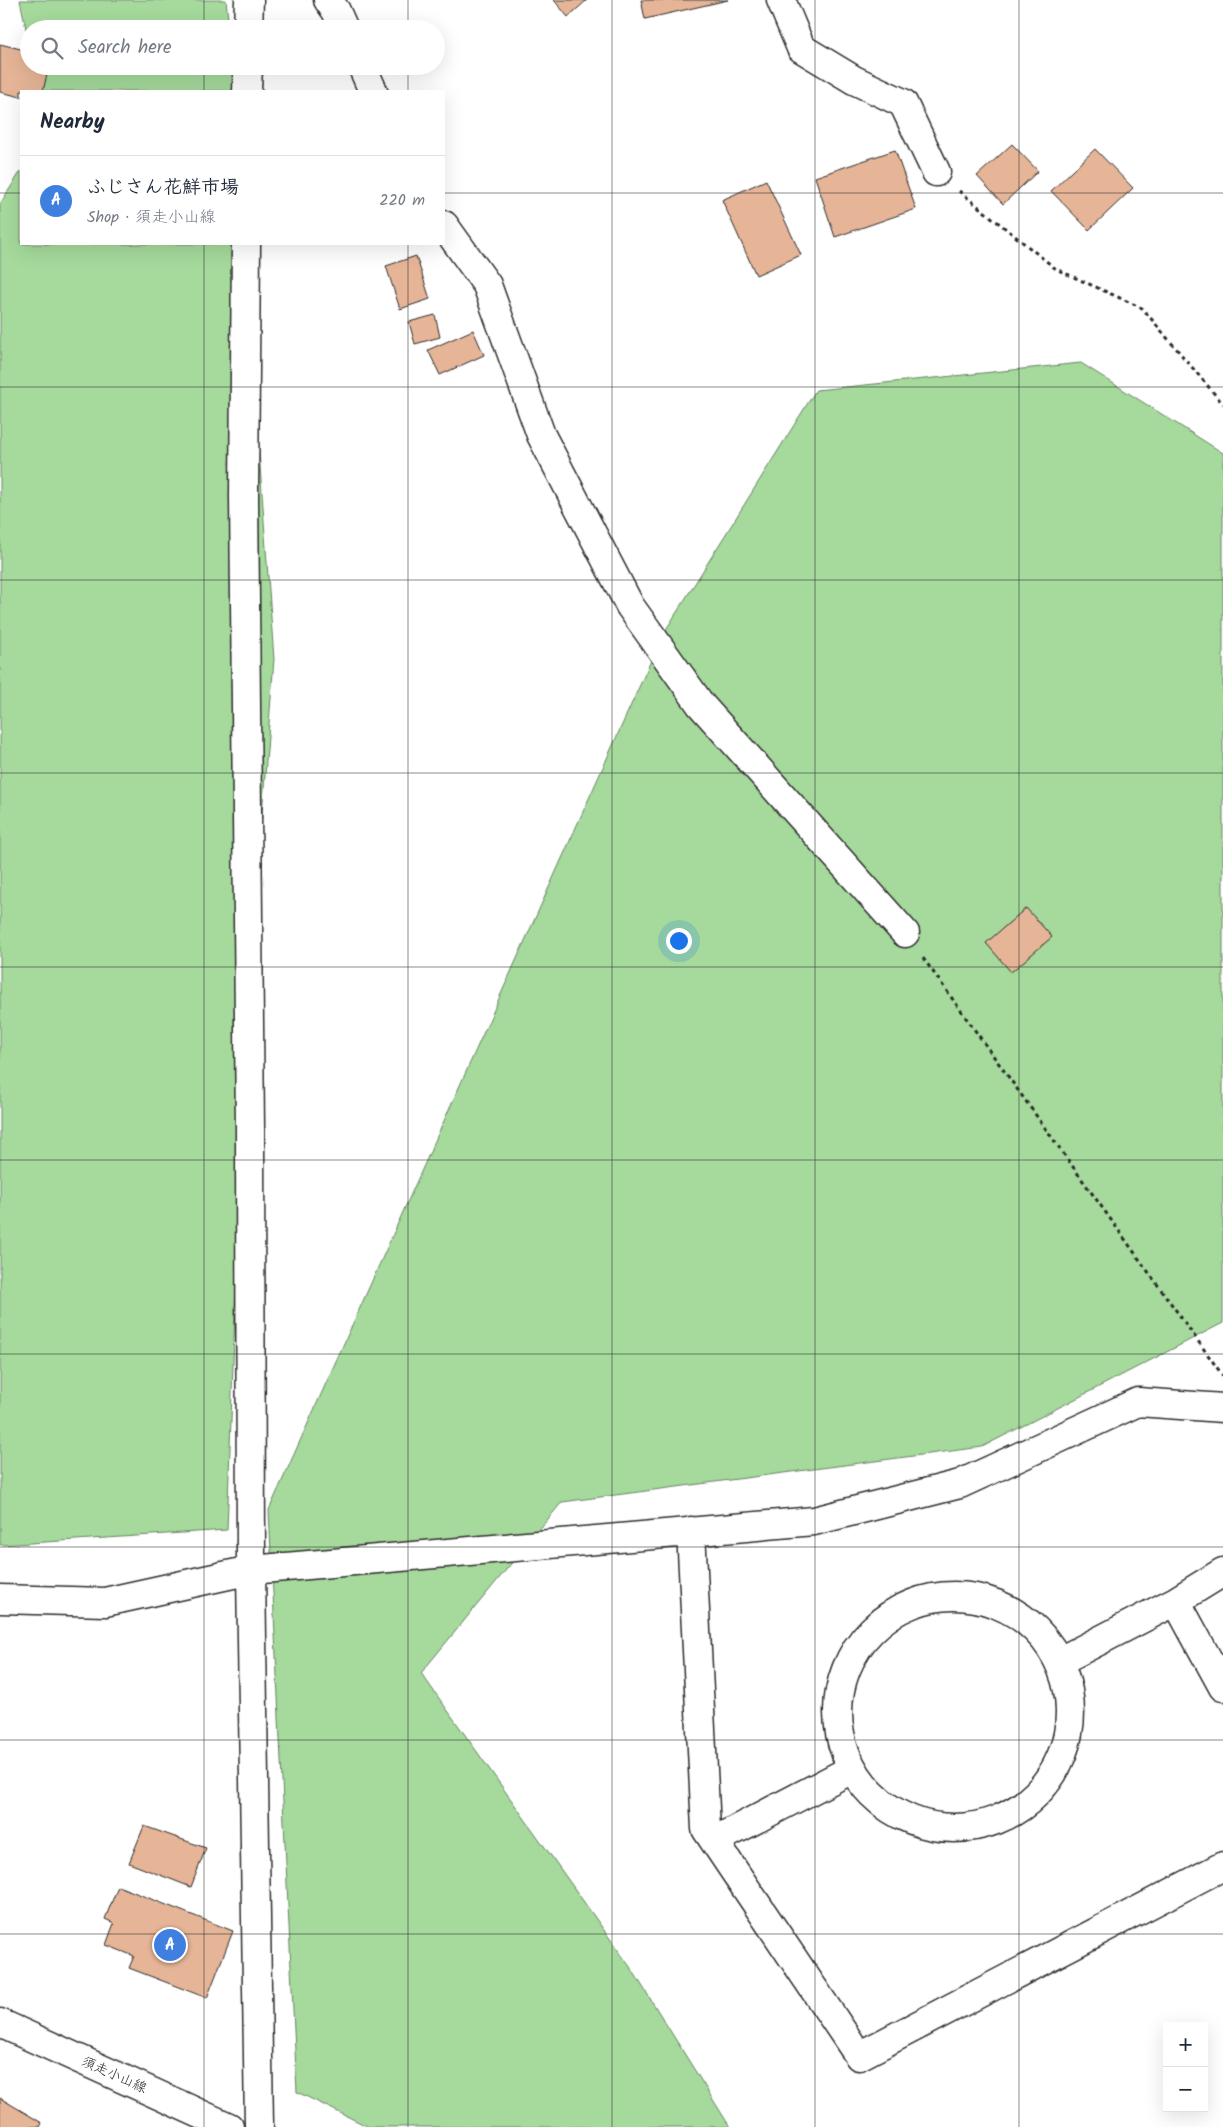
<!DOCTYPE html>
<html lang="en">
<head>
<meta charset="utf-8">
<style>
  body { margin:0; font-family:Kalam,"Klee One",sans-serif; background:#f2f2f3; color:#1f2937 }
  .controls { position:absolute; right:15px; bottom:15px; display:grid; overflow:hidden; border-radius:0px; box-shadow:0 5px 20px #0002 }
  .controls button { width:45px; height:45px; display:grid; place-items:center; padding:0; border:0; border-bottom:1px solid #e0e1e3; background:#fff; color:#1f2937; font:25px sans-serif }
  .you { position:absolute; left:678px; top:940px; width:18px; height:18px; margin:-12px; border:4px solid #fff; border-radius:50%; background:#1a73e8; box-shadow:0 0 0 8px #1a73e833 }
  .badge { display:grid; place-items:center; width:32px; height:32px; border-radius:50%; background:#db2777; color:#fff; font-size:16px; font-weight:700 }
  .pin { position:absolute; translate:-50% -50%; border:2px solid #fff; box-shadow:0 1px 5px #0006 }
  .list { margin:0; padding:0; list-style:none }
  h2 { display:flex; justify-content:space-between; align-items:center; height:65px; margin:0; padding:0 20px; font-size:21px }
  h2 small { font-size:16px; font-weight:400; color:#747a83 }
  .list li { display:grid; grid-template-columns:32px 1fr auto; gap:15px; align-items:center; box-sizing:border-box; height:90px; padding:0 20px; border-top:1px solid #e0e1e3 }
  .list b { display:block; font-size:19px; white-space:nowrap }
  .list p { margin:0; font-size:16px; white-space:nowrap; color:#747a83 }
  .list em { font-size:16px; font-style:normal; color:#747a83 }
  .icon { flex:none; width:28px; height:28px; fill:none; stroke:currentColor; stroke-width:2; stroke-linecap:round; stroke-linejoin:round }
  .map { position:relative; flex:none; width:1223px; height:2127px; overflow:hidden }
  .search { position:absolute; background:#fff; box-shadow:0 5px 20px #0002; left:20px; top:20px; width:425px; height:55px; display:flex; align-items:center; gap:12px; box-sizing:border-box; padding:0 18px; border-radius:28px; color:#747a83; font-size:19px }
  .panel { position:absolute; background:#fff; box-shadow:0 5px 20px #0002; left:20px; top:90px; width:425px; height:155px; border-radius:0px }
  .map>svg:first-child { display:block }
  .green { fill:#a5da9c; stroke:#688264 }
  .building { fill:#e6b597; stroke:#2b2b2b }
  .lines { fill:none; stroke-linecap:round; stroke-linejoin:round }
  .minor-casing { stroke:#2b2b2b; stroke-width:31 }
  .tertiary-casing { stroke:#2b2b2b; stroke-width:31 }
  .secondary-casing { stroke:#2b2b2b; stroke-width:31 }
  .path { stroke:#2b2b2b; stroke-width:3; stroke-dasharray:4 4; stroke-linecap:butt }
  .minor { stroke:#fff; stroke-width:28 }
  .tertiary { stroke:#fff; stroke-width:28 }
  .secondary { stroke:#fff; stroke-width:28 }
  .grid { fill:none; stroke:#2b2b2b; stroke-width:1; stroke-opacity:0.55 }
  .labels { text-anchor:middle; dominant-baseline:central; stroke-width:5; stroke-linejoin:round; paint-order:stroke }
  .street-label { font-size:14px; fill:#2b2b2b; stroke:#fff }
</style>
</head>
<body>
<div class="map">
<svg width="1223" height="2127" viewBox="0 0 1223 2127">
  <rect width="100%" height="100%" fill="#fff"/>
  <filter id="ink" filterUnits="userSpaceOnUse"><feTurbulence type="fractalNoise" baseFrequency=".02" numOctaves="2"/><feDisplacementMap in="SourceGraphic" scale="10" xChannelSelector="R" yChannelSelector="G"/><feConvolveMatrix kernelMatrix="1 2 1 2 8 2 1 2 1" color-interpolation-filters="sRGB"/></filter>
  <g filter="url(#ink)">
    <path class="green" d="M20,0H226L229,29H29V43Z
      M34,66H231L233,91H39Z
      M21,171V244H244L274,659L245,1035L227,1530L0,1545V204Z
      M1081,363L1223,453V1323L982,1447L562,1502L421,1673L633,1971L730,2127H369L297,2092L269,1510L662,636L816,390Z"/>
    <path class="building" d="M554,0H587L568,17Z
      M641,0H728L645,19Z
      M0,44L29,51V66H49L43,91H21V97L0,92Z
      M1012,144L1038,171L1003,204L977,176Z
      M1095,149L1133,188L1089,230L1051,191Z
      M895,150L916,209L835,237L815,177Z
      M766,180L801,255L756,275L722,200Z
      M416,256L430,299L400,309L386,266Z
      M435,315L440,337L415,344L409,322Z
      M473,330L484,355L440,375L428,350Z
      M1026,908L1052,937L1011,972L986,943Z
      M144,1826L206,1848L191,1887L129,1863Z
      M118,1886L233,1931L207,1998L129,1968L134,1956L106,1945L114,1923L105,1919Z
      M0,2098L42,2123L40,2127H0Z"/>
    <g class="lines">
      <defs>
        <path id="minor" d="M328,0L336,11L344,29
          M781,0L801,48L854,80L903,103L936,172
          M362,66L373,91
          M444,225L487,285L541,435L630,606L701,705L905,933
          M691,1531L706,1829L859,2056L1223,1866
          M838 1712a116 116 0 1 1 232 0a116 116 0 1 1-232 0Z
          M0,1599L105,1602L251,1570L814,1521L960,1484L1138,1402L1223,1408
          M1176,1601L1223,1687
          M1060,1661L1176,1601L1223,1572
          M714,1841L852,1769"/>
        <path id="tertiary" d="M248,29L249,0
          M247,91L248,66
          M246,244L244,495L250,1130L251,1570L259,2127"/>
        <path id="secondary" d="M0,2023L229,2127"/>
      </defs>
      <use href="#minor" class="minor-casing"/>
      <use href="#tertiary" class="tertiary-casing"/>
      <use href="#secondary" class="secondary-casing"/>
      <path class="path" d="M959,191L1056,269L1142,308L1223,404
        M923,958L1223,1376"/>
      <use href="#minor" class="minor"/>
      <use href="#tertiary" class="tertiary"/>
      <use href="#secondary" class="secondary"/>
    </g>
  </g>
  <path class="grid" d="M204,0V29M408,0V29M612,0V2127M815,0V2127M1019,0V2127M204,66V91M408,66V91M0,193H21M444,193H1223M204,244V2127M408,244V2127M0,387H1223M0,580H1223M0,773H1223M0,967H1223M0,1160H1223M0,1354H1223M0,1547H1223M0,1740H1223M0,1934H1223"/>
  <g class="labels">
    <g class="street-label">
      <text transform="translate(114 2075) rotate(24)">須走小山線</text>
    </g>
  </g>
</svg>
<div class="controls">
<button>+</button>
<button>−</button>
</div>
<div class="you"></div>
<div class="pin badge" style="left:170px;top:1945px;background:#3f7fe0">A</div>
<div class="search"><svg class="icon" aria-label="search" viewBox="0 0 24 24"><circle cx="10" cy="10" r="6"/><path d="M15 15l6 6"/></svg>Search here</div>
<section class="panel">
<h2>Nearby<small></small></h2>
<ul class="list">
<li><span class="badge" style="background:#3f7fe0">A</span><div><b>ふじさん花鮮市場</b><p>Shop · 須走小山線</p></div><em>220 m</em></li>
</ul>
</section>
</div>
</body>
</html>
